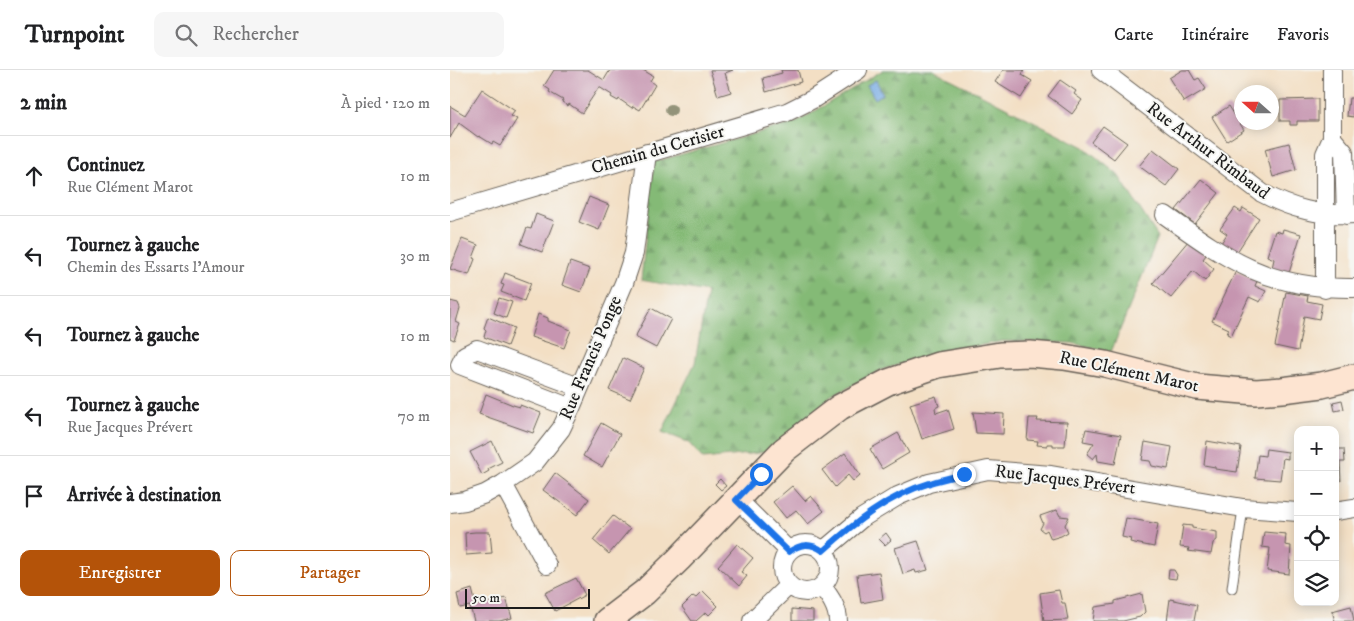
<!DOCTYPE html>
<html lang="fr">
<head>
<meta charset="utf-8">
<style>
  body { margin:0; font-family:"IM FELL DW Pica",serif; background:#f6f6f6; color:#202124 }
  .controls { position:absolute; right:15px; bottom:15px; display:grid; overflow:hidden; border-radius:10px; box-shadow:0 2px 12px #0003 }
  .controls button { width:45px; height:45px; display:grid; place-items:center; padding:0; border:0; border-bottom:1px solid #e0e0e0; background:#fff; color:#202124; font:25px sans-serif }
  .compass { position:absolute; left:784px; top:15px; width:45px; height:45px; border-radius:50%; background:#fff; box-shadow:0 2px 12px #0003; rotate:291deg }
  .scale { position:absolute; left:15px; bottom:12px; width:125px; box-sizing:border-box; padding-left:5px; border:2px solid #1c1c1c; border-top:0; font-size:14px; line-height:18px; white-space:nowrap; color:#1c1c1c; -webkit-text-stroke:4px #f6f6f2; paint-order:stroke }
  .stop { position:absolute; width:15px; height:15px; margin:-11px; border:4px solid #1a73e8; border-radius:50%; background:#fff }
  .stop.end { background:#1a73e8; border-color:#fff; box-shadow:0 1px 5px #0008 }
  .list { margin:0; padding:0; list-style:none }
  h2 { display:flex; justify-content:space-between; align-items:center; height:65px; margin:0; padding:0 20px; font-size:21px }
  h2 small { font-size:16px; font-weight:400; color:#757577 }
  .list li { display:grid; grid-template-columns:32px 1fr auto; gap:15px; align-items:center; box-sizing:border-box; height:80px; padding:0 20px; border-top:1px solid #e0e0e0 }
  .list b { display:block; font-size:19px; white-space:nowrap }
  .list p { margin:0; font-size:16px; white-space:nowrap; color:#757577 }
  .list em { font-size:16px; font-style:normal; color:#757577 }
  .actions { display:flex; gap:10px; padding:15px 20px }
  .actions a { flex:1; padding:11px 0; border:1px solid #b45309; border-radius:10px; text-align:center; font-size:18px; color:#b45309 }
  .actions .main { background:#b45309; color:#fff }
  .icon { flex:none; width:28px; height:28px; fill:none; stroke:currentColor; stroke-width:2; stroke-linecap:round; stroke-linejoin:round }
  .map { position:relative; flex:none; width:904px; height:551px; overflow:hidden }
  header { display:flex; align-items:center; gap:30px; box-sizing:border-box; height:70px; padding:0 25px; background:#fff; border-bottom:1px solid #e0e0e0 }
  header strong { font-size:24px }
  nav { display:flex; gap:28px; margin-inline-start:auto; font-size:18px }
  .search { width:350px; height:45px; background:#f6f6f6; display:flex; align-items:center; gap:12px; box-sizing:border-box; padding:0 18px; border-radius:10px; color:#757577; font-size:19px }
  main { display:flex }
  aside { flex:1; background:#fff }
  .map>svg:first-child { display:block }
  .forest { fill:url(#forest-firs); stroke:#506b49 }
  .water { fill:#76aae3; stroke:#496380 }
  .building { fill:#c695b0 }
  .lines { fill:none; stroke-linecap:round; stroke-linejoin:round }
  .lane-casing { stroke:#676057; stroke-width:11 }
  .street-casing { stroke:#676057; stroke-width:20 }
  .secondary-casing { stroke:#676057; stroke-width:28 }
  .lane { stroke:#fff; stroke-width:9 }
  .street { stroke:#fff; stroke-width:18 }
  .secondary { stroke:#fde4d1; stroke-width:25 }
  .tree { fill:#93937a }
  .route { stroke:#1a73e8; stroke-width:6 }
  .labels { text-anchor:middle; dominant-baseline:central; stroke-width:4; stroke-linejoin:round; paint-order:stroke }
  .street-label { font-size:18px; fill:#1c1c1c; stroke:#f6f6f2 }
</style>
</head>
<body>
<header>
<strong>Turnpoint</strong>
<div class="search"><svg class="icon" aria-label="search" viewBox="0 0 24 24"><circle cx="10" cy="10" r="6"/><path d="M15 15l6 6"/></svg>Rechercher</div>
<nav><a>Carte</a><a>Itinéraire</a><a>Favoris</a></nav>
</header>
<main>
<aside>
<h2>2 min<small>À pied · 120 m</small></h2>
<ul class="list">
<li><svg class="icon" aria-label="ahead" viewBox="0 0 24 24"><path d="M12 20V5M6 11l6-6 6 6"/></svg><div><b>Continuez</b><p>Rue Clément Marot</p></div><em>10 m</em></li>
<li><svg class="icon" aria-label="left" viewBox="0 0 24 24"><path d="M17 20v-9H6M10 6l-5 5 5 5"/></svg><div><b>Tournez à gauche</b><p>Chemin des Essarts l’Amour</p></div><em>30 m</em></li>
<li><svg class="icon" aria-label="left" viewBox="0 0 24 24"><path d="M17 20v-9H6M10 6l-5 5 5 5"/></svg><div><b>Tournez à gauche</b></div><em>10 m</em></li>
<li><svg class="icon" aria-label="left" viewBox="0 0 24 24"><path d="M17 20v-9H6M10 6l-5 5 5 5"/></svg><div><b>Tournez à gauche</b><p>Rue Jacques Prévert</p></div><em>70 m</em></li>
<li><svg class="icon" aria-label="arrive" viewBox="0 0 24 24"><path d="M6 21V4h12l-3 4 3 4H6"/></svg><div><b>Arrivée à destination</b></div></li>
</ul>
<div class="actions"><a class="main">Enregistrer</a><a>Partager</a></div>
</aside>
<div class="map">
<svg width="904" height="551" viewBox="0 0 904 551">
  <defs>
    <pattern id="forest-firs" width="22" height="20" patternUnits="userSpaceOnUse" patternTransform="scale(1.25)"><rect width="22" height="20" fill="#84ba76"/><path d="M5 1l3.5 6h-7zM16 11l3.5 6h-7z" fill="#719f66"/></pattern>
  </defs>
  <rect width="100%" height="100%" fill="#f6f6f2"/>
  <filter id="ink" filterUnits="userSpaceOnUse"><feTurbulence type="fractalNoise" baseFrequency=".02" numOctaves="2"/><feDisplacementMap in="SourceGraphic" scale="10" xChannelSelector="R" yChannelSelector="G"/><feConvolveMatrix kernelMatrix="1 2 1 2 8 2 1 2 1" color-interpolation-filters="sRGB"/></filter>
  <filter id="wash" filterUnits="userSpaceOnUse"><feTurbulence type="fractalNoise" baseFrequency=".0096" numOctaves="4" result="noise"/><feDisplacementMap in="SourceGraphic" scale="20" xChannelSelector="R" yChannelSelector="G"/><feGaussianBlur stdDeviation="1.12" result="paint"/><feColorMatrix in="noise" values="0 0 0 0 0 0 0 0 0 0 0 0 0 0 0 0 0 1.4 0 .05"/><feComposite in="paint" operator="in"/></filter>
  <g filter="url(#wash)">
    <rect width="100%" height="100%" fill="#f3dfc4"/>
    <path class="forest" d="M433,0H483L634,77L668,105L708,167L661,282L622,273L553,271L488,283L431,300L381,327L317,382L253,389L238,372L212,362L245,293L257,222L191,210L204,92L347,52Z"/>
    <path class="water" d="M426,10L433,24L425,29L417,15Z"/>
    <g id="blocks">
      <path class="building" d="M104,0H138L154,10L160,0H193L203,6L200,11L205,15L190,40L183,36L182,38L169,29L168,31L161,27L162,25L149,17L132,43L119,34L118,36L112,32L113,30L99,22L100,20L94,16Z
        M260,0H283L275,3L281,22L268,26Z
        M331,0H348L351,12L316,22L313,8L332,3Z
        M553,0H574L572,5L582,11L571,28L545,12Z
        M732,0H739L745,10L749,8L756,19L734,32L719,8Z
        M610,10L626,21L624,24L632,30L622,44L598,26Z
        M32,19L65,41L61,46L67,49L50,76L43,72L42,74L29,66L28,67L9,53L0,68V36L15,45Z
        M899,28H904V47L897,46Z
        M868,29V51H847V55H840V51H830V30Z
        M779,36L794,60L777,71L762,47Z
        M653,56L677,73L664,89L641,72Z
        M839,73L846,100L823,107L815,79Z
        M703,79L729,99L716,116L689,96Z
        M751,109L769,123L745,154L726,140Z
        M139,127L159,135L149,160L129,152Z
        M785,138L791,142L793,138L809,148L787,182L771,173L777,164L770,159Z
        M86,144L104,151L92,182L71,174L77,158L81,159Z
        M833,159L851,164L839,203L822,198L824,189L817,186L825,161L832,163Z
        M12,169L28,175L23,188L25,189L19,205L0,199Z
        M739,170L756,185L753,189L764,199L755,211L743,201L721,228L703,213Z
        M120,192L140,199L131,222L112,215Z
        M786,201L807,211L805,216L816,221L810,232L799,227L781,266L777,264L779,259L762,251Z
        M55,203L81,213L74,231L51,222L54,215L51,214Z
        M836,222L858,226L857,231L872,234L869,249L854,246L848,281L825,276Z
        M49,228L62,232L56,248L44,243Z
        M0,231L8,233L10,238L6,252L10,254L4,270L0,268Z
        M201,238L221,249L206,278L185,267Z
        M88,244L98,248V251L121,260L114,278L81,267Z
        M38,247L64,258L57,276L34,267L36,260L34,258Z
        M173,288L194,298L180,329L159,320Z
        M36,324L63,335L70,337V335L91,343L83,363L29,344Z
        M486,326L489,336L485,338L486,343L498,339L504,359L472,369L460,334Z
        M892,330L894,339L885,341L883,332Z
        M523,342L554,344L553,364L526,363Z
        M579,348H588L587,351L617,352L615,376H603V374H597V376L587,375L588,371L577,370Z
        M151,353L170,364L152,397L133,386Z
        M636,359L671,365L665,394L648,391L647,384L643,389L637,384L644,373L633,371Z
        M448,363L459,383L432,399L420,379Z
        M42,371L52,392L38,399L39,401L32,405L20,382Z
        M757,371L791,377L787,402L765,399V397L754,395Z
        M695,372L722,377L718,399L702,396L700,391L692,390Z
        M816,379L838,382V389L833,388L830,410L805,408L808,385L815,386Z
        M885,379H894L895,392H890L891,411H888L889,421H885Z
        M395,383L410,405L403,411L398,405L385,417L372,400Z
        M105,403L139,429L127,445L93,420Z
        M270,409L276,416L271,420L265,414Z
        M342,416L355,431L361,426L374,441L358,454L346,440L336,448L323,432Z
        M607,440L610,446L619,447L615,455L618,462L611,466L601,469L597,460L594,462L590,459L593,453L590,446Z
        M163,446L180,459L159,484L143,470Z
        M676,448L708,454L704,477L680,472L681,469L672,467Z
        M733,455L742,456V458L767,462V470L763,473L761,484L738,481L739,478L730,477Z
        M25,462H40L42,483L16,485L15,463Z
        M814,462L836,464L835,475L841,476L839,504L817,501L820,478L812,477Z
        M436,463L441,470L435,475L429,469Z
        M468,471L478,500L466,503L465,500L453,504L445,478Z
        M287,474L303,488L291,502L297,506L289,516L268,496Z
        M719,500H724L727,505L726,509L718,508Z
        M429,502L433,529L411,533L407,505Z
        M126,508L135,525L105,541L95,523Z
        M22,519L26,535L56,528L62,548L49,551H24L20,536L10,538L7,524Z
        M609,520L612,533H615L618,550L594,551L590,523Z
        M253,521L268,536L259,545L256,542L246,551H242L232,537L243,526L246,528Z
        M692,524L695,542L690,547L673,551H643L645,537L665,534V531Z
        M720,529L747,535L744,551H717Z
        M901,536L904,551H885L882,541Z
        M342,539L363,541V551H342Z"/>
    </g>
  </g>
  <g filter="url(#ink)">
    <use href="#blocks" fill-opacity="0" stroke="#676057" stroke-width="1"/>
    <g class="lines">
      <defs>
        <path id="lane" d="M782,518L793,438"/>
        <path id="street" d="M651,0L812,123C842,139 870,146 904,144
          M882,68L894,82L896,145
          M0,142L337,42L363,29L408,0
          M715,145C781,192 819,219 904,218
          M875,219V84L882,68V0
          M121,338L10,295L15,285L27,279L129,317
          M53,414L97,495
          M287,429L339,481
          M0,433L15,431L35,424L53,414L85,392L111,359L121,338L174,213L184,183L197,83
          M885,441L904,438
          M332 498a24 24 0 1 1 48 0a24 24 0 1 1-48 0Z
          M373,481L412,448L448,426L479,413L538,400L601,405L793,438L848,442
          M372,516C380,527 388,538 388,551
          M302,551L339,515"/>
        <path id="secondary" d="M157,551L195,522L229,489L334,380L390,337L438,312L488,295L550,285L580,284L614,287L655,294L747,317L806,322L832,320L872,315L904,307"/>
      </defs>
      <use href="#lane" class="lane-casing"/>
      <use href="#street" class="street-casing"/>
      <use href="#secondary" class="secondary-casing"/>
      <use href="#lane" class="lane"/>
      <use href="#street" class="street"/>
      <use href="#secondary" class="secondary"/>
    </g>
    <circle class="tree" cx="221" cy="40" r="6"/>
  </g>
  <g class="lines" filter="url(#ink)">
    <path class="route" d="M311,404L286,430L339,482C351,473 361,473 373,481C404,453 439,425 480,413C492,409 503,407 514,404"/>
  </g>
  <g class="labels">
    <g class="street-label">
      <text transform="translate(208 80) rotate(-16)">Chemin du Cerisier</text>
      <text transform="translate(758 81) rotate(37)">Rue Arthur Rimbaud</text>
      <text transform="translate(141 288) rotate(-67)">Rue Francis Ponge</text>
      <text transform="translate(679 302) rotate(12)">Rue Clément Marot</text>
      <text transform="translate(615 410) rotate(7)">Rue Jacques Prévert</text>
    </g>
  </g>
</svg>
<div class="controls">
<button>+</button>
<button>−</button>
<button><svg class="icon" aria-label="locate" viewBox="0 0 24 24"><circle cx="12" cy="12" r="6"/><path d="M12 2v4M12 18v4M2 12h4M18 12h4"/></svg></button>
<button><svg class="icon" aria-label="layers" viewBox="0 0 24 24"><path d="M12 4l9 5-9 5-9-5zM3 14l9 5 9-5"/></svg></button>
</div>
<svg class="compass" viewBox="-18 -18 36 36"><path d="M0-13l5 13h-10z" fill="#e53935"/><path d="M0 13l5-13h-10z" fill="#757577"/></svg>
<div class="scale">50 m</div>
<div class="stop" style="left:311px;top:404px"></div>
<div class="stop end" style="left:514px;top:404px"></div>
</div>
</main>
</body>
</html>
